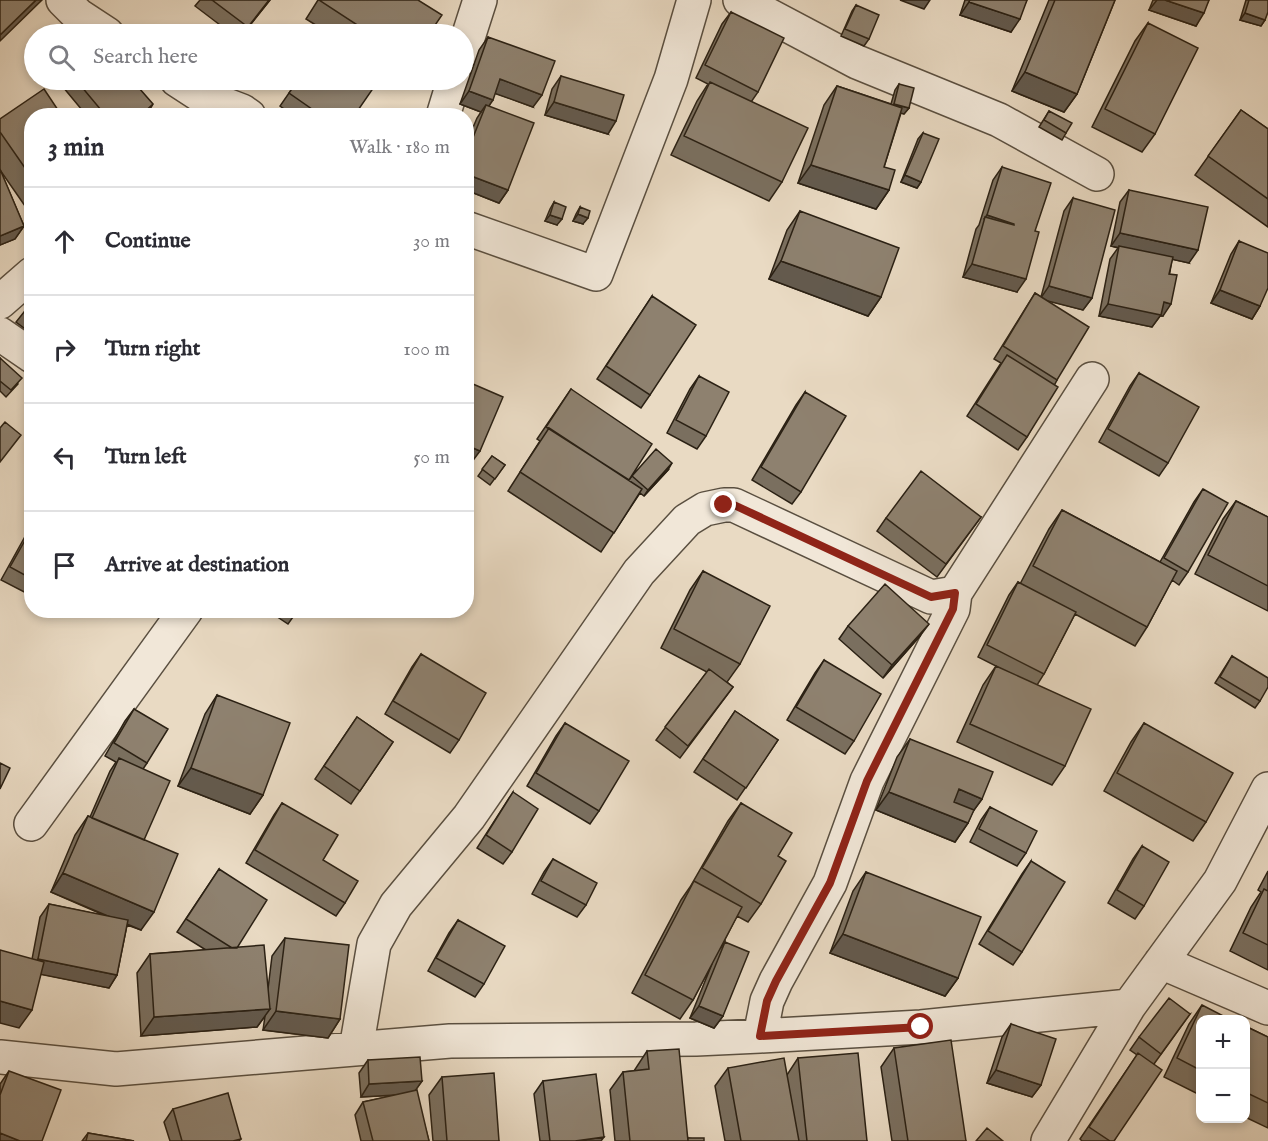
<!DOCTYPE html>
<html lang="en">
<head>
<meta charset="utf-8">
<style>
  body { margin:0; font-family:"IM FELL English",serif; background:#f7f7f7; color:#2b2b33 }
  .controls { position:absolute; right:18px; bottom:18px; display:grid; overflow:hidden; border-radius:12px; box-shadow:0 3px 9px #0003 }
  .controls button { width:54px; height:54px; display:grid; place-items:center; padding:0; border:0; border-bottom:2px solid #e1e1e2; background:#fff; color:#2b2b33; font:30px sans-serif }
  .stop { position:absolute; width:18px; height:18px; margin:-14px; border:4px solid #8f2418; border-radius:50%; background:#fff }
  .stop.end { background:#8f2418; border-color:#fff; box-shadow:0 2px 6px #0008 }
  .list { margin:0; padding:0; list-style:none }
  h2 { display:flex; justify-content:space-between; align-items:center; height:78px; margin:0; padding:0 24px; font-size:26px }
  h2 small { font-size:20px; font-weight:400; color:#7c7c81 }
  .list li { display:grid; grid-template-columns:39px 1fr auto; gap:18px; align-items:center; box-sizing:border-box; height:108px; padding:0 24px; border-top:2px solid #e1e1e2 }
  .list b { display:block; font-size:22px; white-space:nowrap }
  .list em { font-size:20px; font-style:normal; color:#7c7c81 }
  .icon { flex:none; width:33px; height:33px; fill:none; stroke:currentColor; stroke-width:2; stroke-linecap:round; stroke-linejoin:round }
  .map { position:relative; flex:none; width:1268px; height:1141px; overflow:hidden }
  .search { position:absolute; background:#fff; box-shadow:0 3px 9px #0003; left:24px; top:24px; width:450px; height:66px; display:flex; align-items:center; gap:15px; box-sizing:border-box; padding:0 21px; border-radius:33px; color:#7c7c81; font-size:22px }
  .panel { position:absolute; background:#fff; box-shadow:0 3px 9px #0003; left:24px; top:108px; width:450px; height:510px; border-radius:24px }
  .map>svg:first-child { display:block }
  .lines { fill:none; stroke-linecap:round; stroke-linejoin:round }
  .minor-casing { stroke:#5a4f40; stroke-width:36 }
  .minor { stroke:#f1e7d8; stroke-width:33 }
  .wall { fill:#7a6f5f; stroke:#2b2114; stroke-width:1.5 }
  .shaded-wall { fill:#635a4e; stroke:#2b2114; stroke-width:1.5 }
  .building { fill:#8e816f; stroke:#2b2114; stroke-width:1.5 }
  .route { stroke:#8f2418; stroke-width:8 }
</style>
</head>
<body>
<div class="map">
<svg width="1268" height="1141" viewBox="0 0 1268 1141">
  <rect width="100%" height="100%" fill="#e9dac3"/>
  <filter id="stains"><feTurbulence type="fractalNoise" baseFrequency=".00333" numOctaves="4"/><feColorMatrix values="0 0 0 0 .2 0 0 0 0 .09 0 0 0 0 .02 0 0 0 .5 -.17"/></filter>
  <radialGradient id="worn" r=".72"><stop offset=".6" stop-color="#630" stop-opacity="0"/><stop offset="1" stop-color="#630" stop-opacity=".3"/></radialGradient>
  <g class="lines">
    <defs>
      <path id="minor" d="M63,0L78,15L107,34
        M740,0L857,62L999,120L1097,174
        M464,50L480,0
        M177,80L200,95L242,111L249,116
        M443,116L454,80
        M466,228L596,274L671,79L694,0
        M0,302L32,274
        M0,334L32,356
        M955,593L1092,379
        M31,824L186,610
        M1161,962L1268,1008
        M356,1049L374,944L396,905L469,817L639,572L687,520L705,509L724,505H734L931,597L955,593L953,609L867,781L830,883L776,981L767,1001L760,1036
        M0,1057L116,1069L450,1041L696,1039L760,1036L921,1027L1129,1006
        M1048,1141L1129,1006L1220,881L1268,789"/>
    </defs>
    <use href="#minor" class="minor-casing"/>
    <use href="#minor" class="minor"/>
  </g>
  <path class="wall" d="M200,0H270L243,34H232L195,6Z
    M318,0H418L429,34H330L306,19Z
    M965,0H1027L1011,32L960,15Z
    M1049,0H1115L1077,94L1064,112L1012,91Z
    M1153,0H1209L1196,26L1149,10Z
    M1246,0H1268L1265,20L1261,26L1240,20Z
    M856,5L869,39L864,46L841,36L852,11Z
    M731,12L758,92L751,102L782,182L769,201L671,155L697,101L708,84L696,78L722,24Z
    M1148,23L1155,134L1142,152L1092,127L1135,41Z
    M488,37L533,107L495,93L489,106L508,190L499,203L466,190V144L477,118L481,112L460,104L479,50Z
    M561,76L608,134L545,115L552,89Z
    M59,80H132L146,116H87L58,81Z
    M298,80L354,116H294L280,106Z
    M899,84L909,108L904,114L901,113L884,167L889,190L876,209L798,183L824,105L837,86L891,104L895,90Z
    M1241,110L1268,129V227L1195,175Z
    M1049,111L1066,133L1062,140L1039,127Z
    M32,116V216L0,170L24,226L15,239L0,245V119Z
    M923,133L921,182L917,188L901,182L918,139Z
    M1002,167L1017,292L963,277L976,229L979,225L993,180Z
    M1129,190L1189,263L1172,259L1163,316H1160L1152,327L1099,316L1110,259L1118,248L1111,246L1120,202Z
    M1073,198L1092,298L1083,310L1046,300L1057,380L1027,437L1018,450L967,416L1001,363L994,359L1035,293L1041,297L1064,211Z
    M554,202L557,225L545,221L550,209Z
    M580,207L583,224L573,221L576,214Z
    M800,211L881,297L868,316L769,279L787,230Z
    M1239,241L1260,306L1252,319L1211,303L1231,254Z
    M652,296L650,395L641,408L597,379Z
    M32,302V334L16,322Z
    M0,358L18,384L6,397L0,391Z
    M1139,373L1168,463L1159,476L1099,442L1130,386Z
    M699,376L706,436L697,449L667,433L690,389Z
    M571,389L629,480L632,476L668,470L644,496L640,493L601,552L508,491L540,441L537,439Z
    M805,392L801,492L792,504L752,480L796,405Z
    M492,456L505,465L490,485L478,476Z
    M1203,489L1188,572L1179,585L1172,580L1147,627L1135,646L1075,614L1044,674L1037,685L1065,766L1052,785L957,742L983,685L996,666L978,657L1009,595L1018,582L1020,584L1049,529L1062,510L1160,562L1194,502Z
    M1236,501L1268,517V611L1195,574L1223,519Z
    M981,517L937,577L877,531L886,518Z
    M32,524V596L1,580Z
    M703,571L740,664L727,682L733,687L680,758L656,740L707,672L661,648L690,590Z
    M267,610H298L288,624Z
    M848,626L920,636L883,678L839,639Z
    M421,654L459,740L450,753L385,714L412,667Z
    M1232,656L1260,701L1255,708L1215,683Z
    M824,660L854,741L845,754L787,720L815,673Z
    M217,695L263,795L250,814L178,786L205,714Z
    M134,709L147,763L143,769L144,840L141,930L127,925L117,975L109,988L41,974L19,1028L40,917L49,904L106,916L51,892L75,835L88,816L90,817L110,771L116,762L105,756L125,721Z
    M735,711L778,740L737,800L694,772Z
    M357,717L393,742L351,804L315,779Z
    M565,723L599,811L590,824L527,786L556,736Z
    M1144,723L1206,822L1193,841L1104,791L1131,742Z
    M910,739L982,799L973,811L968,823L955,842L876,810L897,757Z
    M513,792L512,852L503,864L477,848Z
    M282,803L323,860L345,903L336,916L246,863L274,815Z
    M741,803L778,856L761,904L748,922L737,916L720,949L725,942L723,1016L714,1028L690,1018L712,964L693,1000L680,1019L632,993L681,900L690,887L728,821Z
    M990,807L1026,853L1017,866L970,842L981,820Z
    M1142,846L1144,906L1135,919L1108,903L1133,859Z
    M553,859L586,905L577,917L532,894L544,872Z
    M1031,861L1022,952L1013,965L979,944L1022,874Z
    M219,869L237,948L268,989L272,956L285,938L340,1019L328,1038L263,1030L265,1016L257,1027L141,1036L137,973L150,954L206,950L177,932Z
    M1268,871V970L1230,951L1251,907L1261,892L1258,890Z
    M866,872L958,978L945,996L830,953L853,891Z
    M458,920L484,984L475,997L428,971L449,933Z
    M1202,1005L1200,1020V1095L1164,1077L1189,1024Z
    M1190,1014L1154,1064L1114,1141H1082L1080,1139L1137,1055L1130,1050L1139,1037Z
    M1011,1024L1041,1085L1032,1097L987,1083L1002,1037Z
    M1245,1026L1268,1037V1128L1245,1117Z
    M894,1048L966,1141H892L881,1067Z
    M647,1051L688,1138L704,1141H615L610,1090L623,1072L634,1071Z
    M798,1058L867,1141H725L715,1086L728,1068L787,1075Z
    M368,1060L422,1081L415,1090L429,1141H361L355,1115L363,1102L397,1095L361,1097L359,1073Z
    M9,1071L0,1141V1084Z
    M442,1077L499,1141H433L429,1095Z
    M543,1081L601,1141H540L534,1094Z
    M173,1109L241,1139L239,1141H170L164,1122Z
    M88,1133L134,1141H82Z"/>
  <path class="shaded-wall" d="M36,0H42L0,41V35Z
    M269,0H270L243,34L248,27Z
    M900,0H930L924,9Z
    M1157,0H1165L1204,13L1196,26L1149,10Z
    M969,2L1020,19L1011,32L960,15Z
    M1245,13L1265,20L1261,26L1240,20Z
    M1025,72L1077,94L1064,112L1012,91Z
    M500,79L542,95L533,107L491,92Z
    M469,91L493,100L484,113L486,105L481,112L460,104Z
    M554,102L616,121L608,134L545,115Z
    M153,104L146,116H140Z
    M894,104L909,108L904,114L889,110Z
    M811,165L889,190L876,209L798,183Z
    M466,174L508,190L499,203L466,190Z
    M905,175L921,182L917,188L901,182Z
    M578,214L588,218L583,224L573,221Z
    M550,215L562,219L557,225L545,221Z
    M987,215L1014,224L1005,237L984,219Z
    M24,226L15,239L0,245V236Z
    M1120,233L1198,250L1189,263L1111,246Z
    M781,261L881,297L868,316L769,279Z
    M972,264L1026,279L1017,292L963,277Z
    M1049,286L1092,298L1083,310L1040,299Z
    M1220,290L1260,306L1252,319L1211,303Z
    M1164,302L1171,304L1163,316H1160L1152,327L1099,316L1108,304Z
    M466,445L480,451L471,463L466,461Z
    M672,463L668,470L644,496L648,490Z
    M929,624L920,636L883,678L892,665Z
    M191,768L263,795L250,814L178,786Z
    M959,789L982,799L969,817L946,808Z
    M889,792L968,823L955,842L876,810Z
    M63,873L154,912L141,930L51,892Z
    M843,934L958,978L945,996L830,953Z
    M38,959L117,975L109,988L29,972Z
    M0,1001L32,1010L19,1028L0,1023Z
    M699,1006L723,1016L714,1028L690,1018Z
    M270,1009L257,1027L141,1036L154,1017Z
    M276,1011L340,1019L328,1038L263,1030Z
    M996,1070L1041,1085L1032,1097L987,1083Z
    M422,1081L413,1094L361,1097L369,1084Z
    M0,1133L20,1141H0Z
    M604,1137L601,1141H575Z"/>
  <path class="building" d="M0,0H36L0,35Z
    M212,0H269L248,27Z
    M319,0H418L442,15L429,34H371Z
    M970,0H1027L1020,19L969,2Z
    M1055,0H1115L1077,94L1025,72Z
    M1165,0H1209L1204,13Z
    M1249,0H1268V12L1265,20L1245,13Z
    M856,5L879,15L869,39L845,29Z
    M731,12L784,38L758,92L705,65Z
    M1148,23L1198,48L1155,134L1105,109Z
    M488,37L555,61L542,95L500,79L493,100L469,91Z
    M561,76L624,95L616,121L554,102Z
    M76,80H132L153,104L140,116H106Z
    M298,80H364L374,87L354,116H322L289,93Z
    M710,82L808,128L782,182L684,136Z
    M899,84L914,88L909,108L894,104Z
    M837,86L902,108L884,167L895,170L889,190L811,165Z
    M44,89L62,116H32V178L0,132V119Z
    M486,105L534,123L508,190L466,174V155Z
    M1241,110L1268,129V199L1208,156Z
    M1049,111L1072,123L1066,133L1044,120Z
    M923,133L939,139L921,182L905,175Z
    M1002,167L1051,183L1035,231L1039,232L1026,279L972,264L985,217L1014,225V224L987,215Z
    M0,169L24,226L0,236Z
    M1129,190L1208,207L1198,250L1120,233Z
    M1073,198L1115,210L1092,298L1049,286Z
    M554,202L566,207L562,219L550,215Z
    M580,207L590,211L588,218L578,214Z
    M800,211L899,248L881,297L781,261Z
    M1239,241L1268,253V288L1260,306L1220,290Z
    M1119,246L1173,257L1169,274L1177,275L1171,304L1164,302L1161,315L1108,304Z
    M1035,293L1089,327L1057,380L1003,346Z
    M652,296L696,325L650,395L606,366Z
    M32,302V315L25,310Z
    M1007,355L1058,387L1027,437L976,404Z
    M0,358L22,378L11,390L0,381Z
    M1139,373L1199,407L1168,463L1108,429Z
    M699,376L729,392L706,436L676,420Z
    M466,381L503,397L480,451L466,445Z
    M571,389L652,444L629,480L546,427Z
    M805,392L846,416L801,492L761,467Z
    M5,422L21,435L0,462V428Z
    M549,428L642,489L614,533L520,472Z
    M656,449L672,463L648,490L632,476Z
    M492,456L505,465L495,479L482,469Z
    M921,471L981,517L946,564L886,518Z
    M1203,489L1228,503L1188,572L1164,558Z
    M1236,501L1268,517V586L1208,555Z
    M1062,510L1177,571L1147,627L1033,566Z
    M32,528V579L10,567Z
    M703,571L770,606L740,664L674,629Z
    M1018,582L1076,612L1044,674L987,645Z
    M885,584L929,624L892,665L848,626Z
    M421,654L486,693L459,740L393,701Z
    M1232,656L1268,678V687L1260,701L1220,677Z
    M824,660L881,694L854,741L796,707Z
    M996,666L1091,709L1065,766L970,724Z
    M709,669L733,687L688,746L665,727Z
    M217,695L290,723L263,795L191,768Z
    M134,709L168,729L147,763L114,743Z
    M735,711L778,740L746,788L703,759Z
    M357,717L393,742L360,791L324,766Z
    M565,723L629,761L599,811L536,773Z
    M1144,723L1233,773L1206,822L1117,773Z
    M910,739L993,772L982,799L959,789L954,802L974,810L968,823L889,792Z
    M119,758L170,781L144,840L92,818Z
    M0,763L10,768L0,789Z
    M513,792L538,809L512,852L486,835Z
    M282,803L338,835L323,860L358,881L345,903L255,850Z
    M741,803L792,833L778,856L786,861L761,904L702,868Z
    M990,807L1037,831L1026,853L979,829Z
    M88,816L178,854L154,912L63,873Z
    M1142,846L1169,862L1144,906L1117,890Z
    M553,859L597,883L586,905L541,881Z
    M1031,861L1065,882L1022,952L988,931Z
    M219,869L267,900L237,948H232L186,919Z
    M866,872L981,917L958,978L843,934Z
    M694,881L742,907L693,1000L645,975Z
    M1264,889L1268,891V945L1243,933Z
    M49,904L128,920L117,975L38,959Z
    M458,920L505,946L484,984L436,958Z
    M285,938L349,945L340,1019L276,1011Z
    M725,942L749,952L723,1016L699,1006Z
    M264,945L270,1009L154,1017L150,954Z
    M0,950L44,962L32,1010L0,1001Z
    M1169,998L1190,1014L1161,1054L1139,1037Z
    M1202,1005L1231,1020H1200V1070L1177,1058Z
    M1011,1024L1056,1039L1041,1085L996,1070Z
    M1245,1026L1268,1037V1103L1245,1092Z
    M951,1040L966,1141H908L894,1048Z
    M679,1049L688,1141H630L623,1072L649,1069L647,1051Z
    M858,1053L867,1141H807L798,1058Z
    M1138,1053L1162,1070L1114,1141H1110L1089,1127Z
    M420,1057L422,1081L369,1084L368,1060Z
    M784,1058L799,1141H741L728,1068Z
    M9,1071L61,1090L42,1141H20L0,1133V1095Z
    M494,1073L499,1141H447L442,1077Z
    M596,1074L604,1137L575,1141H550L543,1081Z
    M417,1090L429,1141H373L363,1102Z
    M228,1093L241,1139L233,1141H182L173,1109Z
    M987,1128L1003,1141H976Z
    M88,1133L134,1141H86Z
    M688,1138H704V1141H688Z"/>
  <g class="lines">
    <path class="route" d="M724,505H734L931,597L955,593L953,609L867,781L830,883L776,981L767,1001L760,1036L921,1027"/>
  </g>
  <rect width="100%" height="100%" filter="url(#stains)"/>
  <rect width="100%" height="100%" fill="url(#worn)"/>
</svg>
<div class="controls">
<button>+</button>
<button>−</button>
</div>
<div class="stop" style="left:921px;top:1027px"></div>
<div class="stop end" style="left:724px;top:505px"></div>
<div class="search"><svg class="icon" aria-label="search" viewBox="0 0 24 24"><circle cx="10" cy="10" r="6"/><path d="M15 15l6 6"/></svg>Search here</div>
<section class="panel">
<h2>3 min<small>Walk · 180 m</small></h2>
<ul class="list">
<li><svg class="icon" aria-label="ahead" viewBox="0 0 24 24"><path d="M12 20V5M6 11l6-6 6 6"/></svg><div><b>Continue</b></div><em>30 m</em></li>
<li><svg class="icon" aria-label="right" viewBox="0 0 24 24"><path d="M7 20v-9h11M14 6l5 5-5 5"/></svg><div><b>Turn right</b></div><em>100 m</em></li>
<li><svg class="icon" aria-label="left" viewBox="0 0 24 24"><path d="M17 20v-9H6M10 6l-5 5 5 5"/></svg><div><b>Turn left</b></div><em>50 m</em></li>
<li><svg class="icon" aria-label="arrive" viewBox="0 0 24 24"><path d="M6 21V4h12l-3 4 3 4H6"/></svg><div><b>Arrive at destination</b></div></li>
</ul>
</section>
</div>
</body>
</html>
